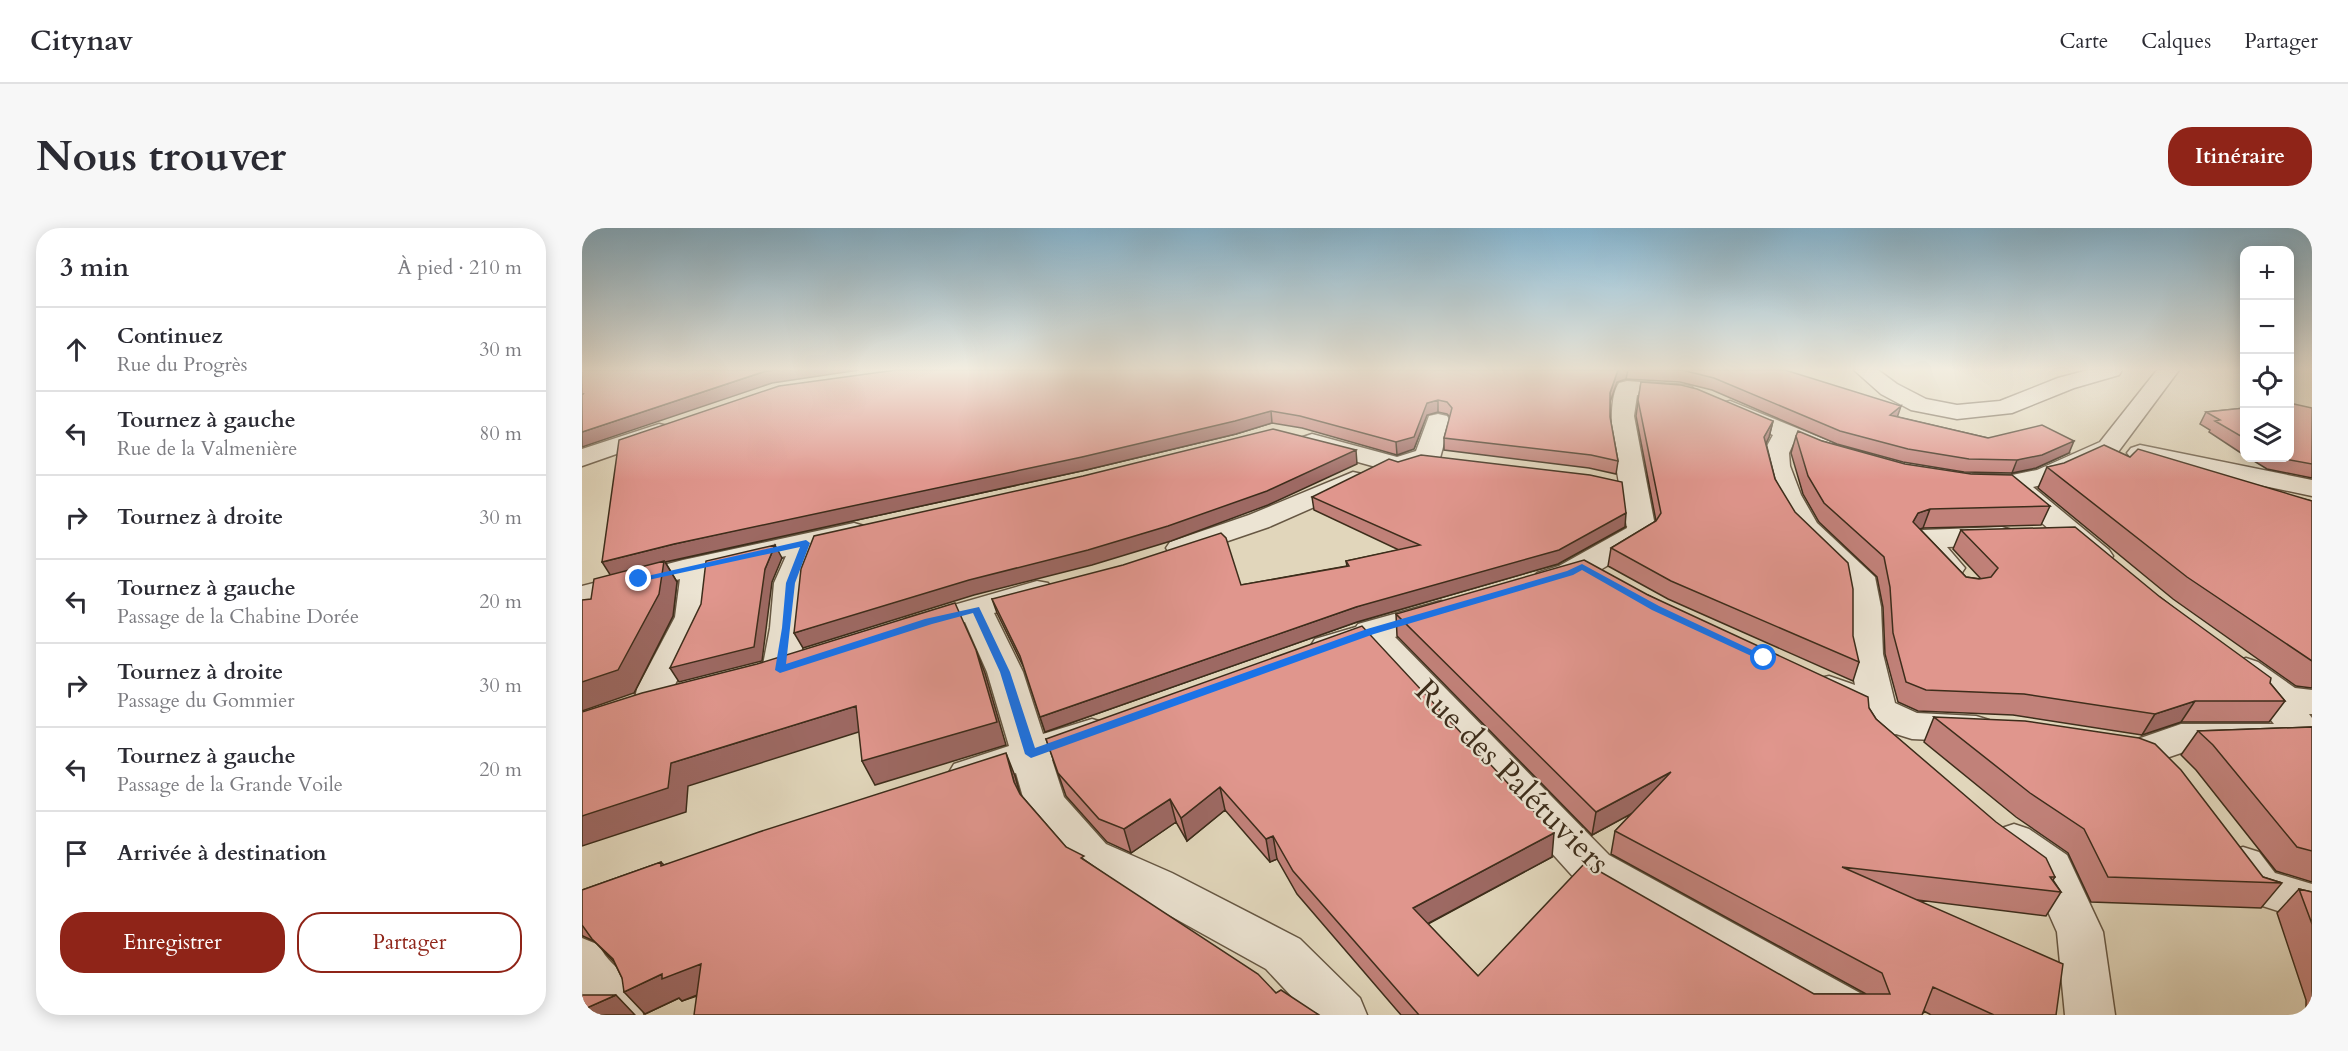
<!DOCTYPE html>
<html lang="fr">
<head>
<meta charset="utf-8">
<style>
  body { margin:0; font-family:Cardo,serif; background:#f7f7f7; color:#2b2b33 }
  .controls { position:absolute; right:18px; top:18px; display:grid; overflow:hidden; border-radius:12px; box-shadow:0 3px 15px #0003 }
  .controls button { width:54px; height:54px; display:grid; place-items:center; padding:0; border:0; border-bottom:2px solid #e1e1e2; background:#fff; color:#2b2b33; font:30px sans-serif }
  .stop { position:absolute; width:18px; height:18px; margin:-14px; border:4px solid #1a73e8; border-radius:50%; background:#fff }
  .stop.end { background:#1a73e8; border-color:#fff; box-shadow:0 2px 6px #0008 }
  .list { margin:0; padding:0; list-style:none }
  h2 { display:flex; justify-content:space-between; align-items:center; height:78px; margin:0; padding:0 24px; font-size:26px }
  h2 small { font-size:20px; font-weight:400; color:#7c7c81 }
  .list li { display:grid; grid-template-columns:39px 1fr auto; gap:18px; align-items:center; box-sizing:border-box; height:84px; padding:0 24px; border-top:2px solid #e1e1e2 }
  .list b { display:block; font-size:22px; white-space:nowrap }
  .list p { margin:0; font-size:20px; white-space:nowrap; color:#7c7c81 }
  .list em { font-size:20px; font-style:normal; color:#7c7c81 }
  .actions { display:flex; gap:12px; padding:18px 24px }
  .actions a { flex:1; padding:14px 0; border:2px solid #8f2418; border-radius:24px; text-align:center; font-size:21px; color:#8f2418 }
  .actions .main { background:#8f2418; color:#fff }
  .icon { flex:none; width:33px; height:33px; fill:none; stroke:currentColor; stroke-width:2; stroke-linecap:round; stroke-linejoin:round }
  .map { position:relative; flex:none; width:1730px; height:787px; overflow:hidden; border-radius:24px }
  header { display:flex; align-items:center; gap:36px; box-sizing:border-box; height:84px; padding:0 30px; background:#fff; border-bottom:2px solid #e1e1e2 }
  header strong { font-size:28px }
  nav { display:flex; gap:33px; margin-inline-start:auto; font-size:21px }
  .intro { display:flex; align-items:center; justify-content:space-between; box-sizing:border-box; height:144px; padding:0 36px }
  h1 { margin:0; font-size:42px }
  .button { padding:15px 27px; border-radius:24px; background:#8f2418; color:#fff; font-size:21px; font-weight:700 }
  main { display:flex; gap:36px; padding:0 36px }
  aside { flex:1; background:#fff; border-radius:24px; box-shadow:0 3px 15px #0003 }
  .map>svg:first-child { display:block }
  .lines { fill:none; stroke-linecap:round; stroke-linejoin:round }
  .minor-casing { stroke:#665743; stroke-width:3 }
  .minor { fill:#ece4d3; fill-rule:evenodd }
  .wall { fill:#c18179; stroke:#3d2d1b; stroke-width:1.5 }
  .shaded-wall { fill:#9d6963; stroke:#3d2d1b; stroke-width:1.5 }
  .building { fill:#e0968d; stroke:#3d2d1b; stroke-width:1.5 }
  .route { fill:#1a73e8 }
  .labels { text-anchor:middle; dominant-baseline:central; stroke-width:4.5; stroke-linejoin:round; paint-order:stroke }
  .near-street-label { font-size:32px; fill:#3d2d1b; stroke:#ece4d3 }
</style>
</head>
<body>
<header>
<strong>Citynav</strong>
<nav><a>Carte</a><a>Calques</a><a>Partager</a></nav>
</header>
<div class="intro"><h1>Nous trouver</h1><a class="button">Itinéraire</a></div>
<main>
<aside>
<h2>3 min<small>À pied · 210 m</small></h2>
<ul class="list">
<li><svg class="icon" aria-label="ahead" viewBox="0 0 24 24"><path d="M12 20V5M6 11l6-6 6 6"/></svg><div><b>Continuez</b><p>Rue du Progrès</p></div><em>30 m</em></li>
<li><svg class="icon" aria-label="left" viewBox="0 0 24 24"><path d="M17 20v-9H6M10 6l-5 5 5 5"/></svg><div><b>Tournez à gauche</b><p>Rue de la Valmenière</p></div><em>80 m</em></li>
<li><svg class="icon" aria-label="right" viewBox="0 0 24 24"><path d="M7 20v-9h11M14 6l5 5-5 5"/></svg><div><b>Tournez à droite</b></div><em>30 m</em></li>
<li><svg class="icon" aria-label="left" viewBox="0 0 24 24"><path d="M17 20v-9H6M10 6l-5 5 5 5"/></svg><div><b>Tournez à gauche</b><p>Passage de la Chabine Dorée</p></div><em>20 m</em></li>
<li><svg class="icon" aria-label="right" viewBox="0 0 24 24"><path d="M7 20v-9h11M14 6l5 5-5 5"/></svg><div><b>Tournez à droite</b><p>Passage du Gommier</p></div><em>30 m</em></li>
<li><svg class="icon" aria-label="left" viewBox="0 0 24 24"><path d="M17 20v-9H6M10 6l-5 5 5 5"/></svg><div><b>Tournez à gauche</b><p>Passage de la Grande Voile</p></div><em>20 m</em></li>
<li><svg class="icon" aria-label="arrive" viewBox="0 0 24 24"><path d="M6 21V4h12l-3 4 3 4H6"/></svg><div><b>Arrivée à destination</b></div></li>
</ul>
<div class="actions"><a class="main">Enregistrer</a><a>Partager</a></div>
</aside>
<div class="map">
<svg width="1730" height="787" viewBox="0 0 1730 787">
  <rect width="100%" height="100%" fill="#e1d6bb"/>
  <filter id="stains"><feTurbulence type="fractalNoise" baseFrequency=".00333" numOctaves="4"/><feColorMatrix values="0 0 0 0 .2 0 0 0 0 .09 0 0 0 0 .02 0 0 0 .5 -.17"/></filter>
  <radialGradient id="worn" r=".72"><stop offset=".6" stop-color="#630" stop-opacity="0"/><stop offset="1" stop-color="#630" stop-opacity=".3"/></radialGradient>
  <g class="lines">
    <defs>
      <path id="minor" d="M1272,142H1296L1315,156L1344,171L1375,177L1418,173L1476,150L1506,142H1540L1537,147L1492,160L1430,185L1375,191L1329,182L1299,166Z
        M1575,142H1597L1536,224L1472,254L1451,259L1527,322L1531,328L1527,334L1516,337L1505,334L1423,263L1384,260L1380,254L1384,248L1393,246L1430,247L1455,242L1518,214Z
        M1045,153L1102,157L1110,159L1113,164L1110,169L1102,171L1055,167L1052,188L1074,303L1070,309C1041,327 990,367 955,359L950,352L955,345L977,338L1045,300C1040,267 1019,181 1037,155Z
        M1148,173L1264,220L1268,225L1264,230L1255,233L1246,230L1211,216L1207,225L1208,238L1219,267L1235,295L1293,349L1299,379L1301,426L1313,475L1335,485L1394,488L1407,492L1413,501L1407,510L1394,514L1330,511L1314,506L1300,511L1287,507L1280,490L1234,469L1229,460L1234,451L1247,448L1273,457L1267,426V379L1262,352L1214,306L1191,267L1182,238L1181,225L1191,207L1140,185L1136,180L1140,175Z
        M856,186L865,188L868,193L858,230L854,235L816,245L721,219L717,214L721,209L730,206L815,229L834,223L847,188Z
        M77,196L86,198L89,203L86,208L0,238V221Z
        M1558,217L1730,252V268L1549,230L1545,225L1549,220Z
        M771,244L780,246L784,252L780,258L687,299L599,329L588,326L584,320L588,314L667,287Z
        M272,295L282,298L287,304L282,310L237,320C232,332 225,344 224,356C219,386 227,424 210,450L198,454L186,450L180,442L188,400L192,355L204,328L130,344L125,389L91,461L88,475L83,484L70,488L57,484L52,475L55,461L93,389L98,351L0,378V358L101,332Z
        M1420,299L1430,302L1435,308L1430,314L1420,317L1365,319L1383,340L1379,346C1355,353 1339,330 1326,311L1331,305L1341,302Z
        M455,353L466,355L471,362L466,369L412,385L441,444L461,506L510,491L523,495L529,504L523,513L470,532L482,569L524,616L590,645L718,711L778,770L785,787H727L684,741L558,671L494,640L449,587L443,576L434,545L386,561L372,556L366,546L372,536L427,518L405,444L383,394L335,408L323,405L318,398L323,391Z
        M859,373L871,376L875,383L871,390L813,409L1027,627L1287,770L1294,787H1223L995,653L783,418L745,430L733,427L728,419L733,411L774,399L776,396Z
        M1664,430L1676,434L1713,460L1730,462V486H1727L1730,490V521L1602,524L1561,538L1547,534L1542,524L1547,514L1599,496H1692L1675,474L1677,470L1652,450L1646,442L1652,434Z
        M1432,596L1447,601L1485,627L1521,704L1533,787H1483L1475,704L1452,652L1417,625L1411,613L1417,601Z
        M1661,619L1677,624L1693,645L1730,656V694L1662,672L1639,637L1645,624Z
        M0,710L17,717C31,747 60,746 61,787H11V782L0,770Z"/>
    </defs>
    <use href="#minor" class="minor-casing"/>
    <use href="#minor" class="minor"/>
  </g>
  <path class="wall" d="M314,142H1203L1315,189L1406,210L1487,225L1454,240L1430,245L1382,244L1321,234L1255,216L1130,162L1098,154L1044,151L1035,154L1028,173V189L1036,233L1034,246L1007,240L862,222V210L868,189L865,186L856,184L845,187L832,221L815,227L720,200L690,195L654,206L504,242L83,334L95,354L91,388L52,465L9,371L29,347Z
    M1059,154L1191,193L1187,209L1184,215L1193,251L1277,434L1271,453L1086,371L1026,338L1029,320L1074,293L1054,188Z
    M1662,180V227L1627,204L1628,202L1618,196L1624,184Z
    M1730,180V250L1685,241L1667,230H1707Z
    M1214,208L1240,213L1468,278L1459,297L1341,300L1338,301L1384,349L1399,351L1371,321L1379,302L1578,369L1688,455L1703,473L1687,494H1599L1560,507L1431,487L1336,483L1316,474L1303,426L1301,379L1295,349L1237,294L1221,266L1209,225Z
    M1548,229L1730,273V460L1714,458L1591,371L1456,260L1465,239Z
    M730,269L1043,299L976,336L775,394L463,504L442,440L415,385L410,371L659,357L765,338L764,333L817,322L732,282Z
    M1066,367L1287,480L1294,491L1473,649L1471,652L1479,664L1464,688L1336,672L1474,787H1349L1342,783L1340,787H819L715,666L695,631L688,634L643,582L605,613L594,594L549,625L525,614L484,568L464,511L970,629L846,696L896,748L1232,766H1284L1029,626L1033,603L1050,585L1010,607L815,408L814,386Z
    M1352,489L1681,649L1700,655L1679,680L1509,674L1486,625L1434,589L1342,514Z
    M1730,499V654L1694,643L1614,542L1599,527L1616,503Z
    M433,548L438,566L484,619L694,765L737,787L115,768L100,773L97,770L63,786L40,750L32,734L12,713L1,708H0V662L79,634L82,637Z
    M1717,661L1730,664V787H1724V772L1695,685Z"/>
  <path class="shaded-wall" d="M195,142H277L190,155L0,219V204L184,143Z
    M1036,142H1046L1044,151L1035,154L1027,177L1028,165Z
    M856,172V184L845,187L832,221L815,227L814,214L845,175Z
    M1319,178L1315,190L1308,187Z
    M689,183L690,195L654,206L504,242L83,334L95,354L91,388L52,465L0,483V454L29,348L20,334L92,316Z
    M1191,193L1187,209L1179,226L1182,209Z
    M1492,213L1487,225L1454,240L1430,245L1435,232Z
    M774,222L775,236L686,277L589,313L510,337L392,367L221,420L212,405Z
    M1348,281L1341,300L1329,304L1331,294L1336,285Z
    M1044,285L1043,299L976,336L775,394L463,504L458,489Z
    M193,317L200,330L190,354L180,433L97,454L88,440L183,341Z
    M394,422L403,445L424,517L293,557L280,533Z
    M1613,473L1599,494L1560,507L1573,486Z
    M274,478L286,501L106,558L104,584L0,618V588L89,535Z
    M424,525L433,548L441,577L432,554Z
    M1089,544L1084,567L1010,607L1014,584Z
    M638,559L643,582L605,613L599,590Z
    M588,571L594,594L549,625L542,601Z
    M972,605L970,629L832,703L831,680Z
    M691,608L695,631L688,634L684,611Z
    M119,736L138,758L100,773L97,770L63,786L42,764L80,746Z
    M34,767L53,787H0V782Z"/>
  <path class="building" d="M0,142H195L184,143L0,204V167L1,166H0Z
    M314,142H1039H1036L1028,165V189L1036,233L1009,227L862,210L870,180L865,174L856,172L845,175L832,209L814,214L718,188L689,183L653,193L500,229L92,316L20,334L37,212L197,158Z
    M1091,142H1203L1319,178L1308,187L1406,210L1460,197L1492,213L1460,227L1435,232L1387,231L1326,221L1258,203L1132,150L1100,142Z
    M1059,154L1099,157L1115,161L1191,193L1182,209L1193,251L1213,284L1266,335L1271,361V408L1277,434L1089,353L1029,320L1074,293L1079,285L1056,172Z
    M1707,176H1712L1730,180V236L1697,230H1707Z
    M1662,180V210L1633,193L1638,192L1624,184Z
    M691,201L774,222L685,263L586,298L506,322L387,352L212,405L219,341L232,308L501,248Z
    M1216,203L1240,213L1323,236L1389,246L1430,247L1468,278L1348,281L1336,285L1331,294L1384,349L1397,351L1409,349L1416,340L1379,302L1493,299L1578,369L1689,450L1688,455L1703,473H1613L1573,486L1442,466L1344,462L1324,454L1311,405L1308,359L1302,329L1242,275L1226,248L1214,208Z
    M1522,217L1548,229L1556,221L1730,273V433L1605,349L1465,239L1482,235Z
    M839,227L1008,247L1040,254L1044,285L977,322L774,379L458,489L438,428L410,371L541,337L639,305L644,310L659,357L767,338L764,333L838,317L730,269L807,231L816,234Z
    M193,317L183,341L172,419L88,440L119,376L124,333Z
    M1002,332L1066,367L1286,469L1287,480L1294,491L1414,594L1464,630L1473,649H1468L1479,664L1260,639L1481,736L1474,787H1412L1351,759L1340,787H837L711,643L691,608L684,611L638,559L599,590L588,571L542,601L517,591L476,545L464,511L780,398L972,605L831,680L896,748L1003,635L1232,766H1308L1300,745L1033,603L1089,544L1014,584L814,386Z
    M82,333L77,366L36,442L0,454V372L9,371L12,351Z
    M373,375L394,422L415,494L280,533L274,478L89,535L86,560L0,588V484L60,465L175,436Z
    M1352,489L1443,493L1557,510L1573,516L1599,542L1681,649L1700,655L1526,649L1502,601L1448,565Z
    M1730,499V623L1715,619L1631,517L1616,503Z
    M424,525L432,554L438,566L484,619L502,628L499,630L676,746L694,765L699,762L737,787H112L119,736L80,751V746L42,764L40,750L31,731L10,711L0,697V662L79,634V638L177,604Z
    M1717,661L1730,664V696Z
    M0,767H34L0,782Z"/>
  <linearGradient id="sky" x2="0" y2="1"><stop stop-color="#86b6d1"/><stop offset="0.56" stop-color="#f2ede0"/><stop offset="1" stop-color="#f2ede0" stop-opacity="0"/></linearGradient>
  <rect width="1730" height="252" fill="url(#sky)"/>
  <path class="route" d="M224,312L228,315L213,355L204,436L343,391L397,379L428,444L453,520L785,401L985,343L1000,336L1077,378L1187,430L1185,432H1178L1070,382L1000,342L991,347L792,406L449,530L443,526L418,444L391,385L350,396L198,445L193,442L200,400L204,355L218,319L57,354L52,351Z"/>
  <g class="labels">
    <g class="near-street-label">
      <text transform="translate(930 549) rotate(45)">Rue des Palétuviers</text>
    </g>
  </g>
  <rect width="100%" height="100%" filter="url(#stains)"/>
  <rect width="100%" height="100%" fill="url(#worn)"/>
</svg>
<div class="controls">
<button>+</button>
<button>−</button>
<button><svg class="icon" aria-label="locate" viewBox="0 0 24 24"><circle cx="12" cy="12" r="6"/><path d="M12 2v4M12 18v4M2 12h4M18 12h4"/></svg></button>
<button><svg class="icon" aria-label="layers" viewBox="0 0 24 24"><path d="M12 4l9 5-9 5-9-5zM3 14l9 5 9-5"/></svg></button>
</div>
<div class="stop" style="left:1182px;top:430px"></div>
<div class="stop end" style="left:57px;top:351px"></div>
</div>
</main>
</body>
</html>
